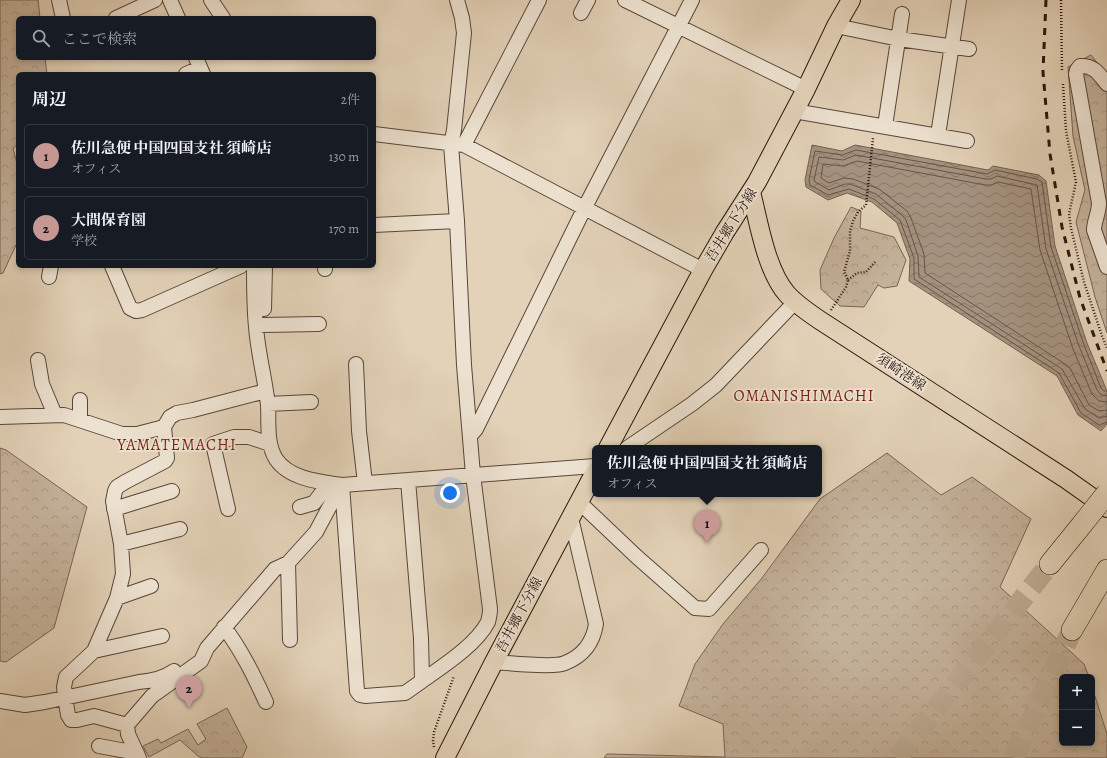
<!DOCTYPE html>
<html lang="ja">
<head>
<meta charset="utf-8">
<style>
  body { margin:0; font-family:Alegreya,"Noto Serif JP",serif; background:#20242c; color:#f1f3f6 }
  .controls { position:absolute; right:12px; bottom:12px; display:grid; overflow:hidden; border-radius:6px; box-shadow:0 2px 6px #0003 }
  .controls button { width:36px; height:36px; display:grid; place-items:center; padding:0; border:0; border-bottom:1px solid #363941; background:#171b24; color:#f1f3f6; font:20px sans-serif }
  .you { position:absolute; left:450px; top:493px; width:14px; height:14px; margin:-10px; border:3px solid #fff; border-radius:50%; background:#1a73e8; box-shadow:0 0 0 6px #1a73e833 }
  .badge { display:grid; place-items:center; width:26px; height:26px; border-radius:50%; background:#c59692; color:#111; font-size:13px; font-weight:700 }
  .pin { position:absolute; translate:-50% -33px; filter:drop-shadow(0 1px 2px #0008) }
  .pin::after { content:''; position:absolute; top:21px; width:14px; height:12px; background:inherit; clip-path:polygon(0 0,100% 0,50% 100%) }
  .popup { position:absolute; left:592px; top:445px; width:230px; height:52px; box-sizing:border-box; display:grid; place-content:center; border-radius:6px; background:#171b24; filter:drop-shadow(0 1px 3px #0005); font-size:13px; white-space:nowrap; color:#9ea1a6 }
  .popup b { font-size:15px; color:#f1f3f6 }
  .popup::after { content:''; position:absolute; left:50%; top:100%; margin-left:-8px; border:8px solid transparent; border-top-color:#171b24 }
  .list { margin:0; padding:0; list-style:none }
  h2 { display:flex; justify-content:space-between; align-items:center; height:52px; margin:0; padding:0 16px; font-size:17px }
  h2 small { font-size:13px; font-weight:400; color:#9ea1a6 }
  .list li { display:grid; grid-template-columns:26px 1fr auto; gap:12px; align-items:center; box-sizing:border-box; height:64px; margin:0 8px 8px; padding:0 8px; border:1px solid #363941; border-radius:6px }
  .list b { display:block; font-size:15px; white-space:nowrap }
  .list p { margin:0; font-size:13px; white-space:nowrap; color:#9ea1a6 }
  .list em { font-size:13px; font-style:normal; color:#9ea1a6 }
  .icon { flex:none; width:22px; height:22px; fill:none; stroke:currentColor; stroke-width:2; stroke-linecap:round; stroke-linejoin:round }
  .map { position:relative; flex:none; width:1107px; height:758px; overflow:hidden }
  .search { position:absolute; background:#171b24; box-shadow:0 2px 6px #0003; left:16px; top:16px; width:360px; height:44px; display:flex; align-items:center; gap:10px; box-sizing:border-box; padding:0 14px; border-radius:6px; color:#9ea1a6; font-size:15px }
  .panel { position:absolute; background:#171b24; box-shadow:0 2px 6px #0003; left:16px; top:72px; width:360px; height:196px; border-radius:6px }
  .map>svg:first-child { display:block }
  .forest { fill:url(#forest-crowns); stroke:#776456 }
  .water { fill:url(#water-waves); stroke:#736153 }
  .lines { fill:none; stroke-linecap:round; stroke-linejoin:round }
  .shore { stroke:#675448; stroke-width:1 }
  .highway-tunnel { stroke:#bead96; stroke-width:21; stroke-dasharray:21 10; stroke-linecap:butt }
  .minor-casing { stroke:#58463a; stroke-width:16 }
  .major-casing { stroke:#2a1710; stroke-width:20 }
  .highway-casing { stroke:#2a1710; stroke-width:22 }
  .path { stroke:#2a1710; stroke-width:2.5; stroke-dasharray:1 2; stroke-linecap:butt }
  .minor { stroke:#ede2d1; stroke-width:14 }
  .major { stroke:#e3d2b8; stroke-width:18 }
  .highway { stroke:#e3d2b8; stroke-width:21 }
  .rail { stroke:#2a1710; stroke-width:3; stroke-dasharray:7 7; stroke-linecap:butt }
  .highway-bridge-casing { stroke:#2a1710; stroke-width:22; stroke-linecap:butt }
  .highway-bridge { stroke:#e3d2b8; stroke-width:21 }
  .labels { text-anchor:middle; dominant-baseline:central; stroke-width:3.5; stroke-linejoin:round; paint-order:stroke }
  .street-label { font-size:14px; fill:#2a1710; stroke:#ede2d1 }
  .quarter-label { font-size:16px; letter-spacing:1px; fill:#7a1f14; stroke:#ede2d1 }
</style>
</head>
<body>
<div class="map">
<svg width="1107" height="758" viewBox="0 0 1107 758">
  <defs>
    <pattern id="forest-crowns" width="20" height="18" patternUnits="userSpaceOnUse"><rect width="20" height="18" fill="#c4b29b"/><path d="M2 6a3 3 0 1 1 6 0M12 15a3 3 0 1 1 6 0" fill="none" stroke="#a99884"/></pattern>
    <pattern id="water-waves" width="16" height="10" patternUnits="userSpaceOnUse"><rect width="16" height="10" fill="#a4927f"/><path d="M0 5q4-4 8 0t8 0" fill="none" stroke="#867667"/></pattern>
  </defs>
  <rect width="100%" height="100%" fill="#e3d2b8"/>
  <filter id="stains"><feTurbulence type="fractalNoise" baseFrequency=".005" numOctaves="4"/><feColorMatrix values="0 0 0 0 .2 0 0 0 0 .09 0 0 0 0 .02 0 0 0 .5 -.17"/></filter>
  <radialGradient id="worn" r=".72"><stop offset=".6" stop-color="#630" stop-opacity="0"/><stop offset="1" stop-color="#630" stop-opacity=".3"/></radialGradient>
  <path class="forest" d="M0,0H38L40,18H18V58H45L47,74H18V143L13,149L18,167V241L3,273L0,274Z
    M1091,55L1107,75V333L1095,297L1076,222L1085,190L1073,136L1068,67Z
    M851,207L861,211L860,228L894,237L906,260L897,286L884,288L878,285L864,307L840,306L821,289L820,270L834,238Z
    M0,448L6,450L87,507L54,628L6,662L0,661Z
    M887,453L941,495L972,477L1031,519L1000,587L1084,664L1089,677H1062V743H1092V687L1107,734V758H604L607,754L725,757L723,724L679,706L695,664L723,624L762,578L820,499Z
    M227,708L247,747L242,758H202L198,756L180,740L149,757L143,746L158,739L161,743L188,729L198,745L206,739L197,724Z"/>
  <path class="water" d="M812,145L842,151L855,145L988,170L993,166L1039,175L1046,181L1055,246L1087,343L1107,391V424L1101,431L1078,415L1057,376L909,281L910,259L897,223L872,202L847,193L828,200L806,187L805,180Z"/>
  <g class="lines">
    <path class="shore" d="M1107,391H1104L1101,388L1084,345L1051,247L1042,182L1037,179L995,170L987,174L856,150L842,155L815,151L809,180L810,185L828,195L849,189L874,199L900,220L914,258V279L1059,373L1081,413L1099,425L1107,422
      M1107,396L1101,395L1097,390L1079,346L1046,249L1037,185L997,176L991,179H986L856,155L843,160L819,157L814,180L815,182L829,190L845,184H850L876,194L903,216L906,220L918,256L919,277L1062,369L1085,409L1099,418L1107,416
      M1107,402L1099,401L1092,394L1073,349L1040,250L1031,189L998,182L991,185H985L857,161L843,166L823,164L821,178L829,183L844,178L853,179L879,189L907,211L911,218L924,254L925,273L1065,364L1070,368L1089,405L1099,411L1107,410"/>
    <path class="highway-tunnel" d="M897,758L1050,564
      M1014,758L1072,630"/>
    <defs>
      <path id="minor" d="M59,0L63,18
        M170,0L178,18
        M211,0L223,18
        M625,0L806,89
        M581,13L588,0
        M116,18L155,0
        M836,26L899,39L969,49
        M196,58L203,74
        M186,74L200,68
        M1107,84C1099,74 1094,65 1080,66L1077,70L1076,74L1099,203C1099,213 1094,221 1094,230L1107,267
        M794,111L967,141
        M885,126L902,14
        M374,134L464,145L703,270
        M938,135L959,0
        M464,145L539,0
        M374,225L457,221
        M112,266L130,308L136,311L142,310L241,266
        M254,266C254,286 254,307 256,327C258,353 265,379 268,405C269,422 266,443 276,459C289,479 320,482 342,485L595,466
        M325,266V269
        M49,277L51,266
        M264,309L265,266
        M256,327L263,325L319,324
        M38,360L42,384L55,415
        M356,364L359,431L365,483
        M80,400V420
        M268,404L311,402
        M0,417L64,415L122,434H137L164,427L170,417L177,413L193,410L266,391
        M470,436L476,429L584,209L692,0
        M627,448L692,404L716,385L795,302
        M342,485L357,691L360,695L365,696L405,693L422,681L421,638L408,480
        M579,502L637,557L695,608L709,609L761,550
        M300,507L314,503L329,483
        M114,509L172,491
        M228,509L213,444L234,437H249L270,444
        M121,544L180,529
        M288,563L290,640
        M117,598L151,586
        M224,627C242,651 254,676 266,702
        M94,651L162,636
        M494,662C508,663 555,668 565,663C583,656 593,643 596,624L571,518
        M422,681C443,666 476,645 488,622C489,618 490,613 490,609L473,475L464,365L457,221L451,145L454,130L464,33L462,18L457,0
        M0,701L25,705L45,702L139,682C152,681 163,679 174,671
        M127,725L94,716L77,720H71L68,715L65,697L64,687L66,677L94,651L117,598L123,574L121,544L113,501L115,491L117,487L125,482L165,461L167,458L164,427
        M99,746L137,753
        M139,758L128,734L127,725L152,696L201,661L207,648L275,569L288,563L316,532L341,485"/>
      <path id="major" d="M751,192C759,223 766,270 787,294C797,305 809,313 821,321L1066,479L1107,508
        M608,448L703,270L725,232L757,182L806,89L836,26L851,0
        M445,758L494,662L595,472"/>
      <path id="highway" d="M1050,564L1084,522
        M1072,630L1107,570"/>
    </defs>
    <use href="#minor" class="minor-casing"/>
    <use href="#major" class="major-casing"/>
    <use href="#highway" class="highway-casing"/>
    <path class="path" d="M1061,0L1062,71
      M1063,84L1066,131L1076,182L1069,214L1071,228L1084,282L1102,336L1107,348
      M848,280L857,273L866,272L875,262
      M831,310L846,287L848,280L844,272L850,251V231L853,221L858,212L866,205L873,138
      M434,747L433,741L434,732L454,676"/>
    <use href="#minor" class="minor"/>
    <use href="#major" class="major"/>
    <use href="#highway" class="highway"/>
    <path class="rail" d="M1046,0L1043,72L1050,154L1062,227L1080,298L1107,371"/>
    <defs>
      <path id="highway-bridge" d="M1084,522L1107,493"/>
    </defs>
    <use href="#highway-bridge" class="highway-bridge-casing"/>
    <use href="#highway-bridge" class="highway-bridge"/>
  </g>
  <g class="labels">
    <g class="street-label">
      <text transform="translate(731 225) rotate(-58)">吾井郷下分線</text>
      <text transform="translate(901 372) rotate(33)">須崎港線</text>
      <text transform="translate(519 615) rotate(-62)">吾井郷下分線</text>
    </g>
    <g class="quarter-label">
      <text x="804" y="396">OMANISHIMACHI</text>
      <text x="177" y="445">YAMATEMACHI</text>
    </g>
  </g>
  <rect width="100%" height="100%" filter="url(#stains)"/>
  <rect width="100%" height="100%" fill="url(#worn)"/>
</svg>
<div class="controls">
<button>+</button>
<button>−</button>
</div>
<div class="you"></div>
<div class="pin badge" style="left:707px;top:543px">1</div>
<div class="popup"><b>佐川急便 中国四国支社 須崎店</b>オフィス</div>
<div class="pin badge" style="left:189px;top:708px">2</div>
<div class="search"><svg class="icon" aria-label="search" viewBox="0 0 24 24"><circle cx="10" cy="10" r="6"/><path d="M15 15l6 6"/></svg>ここで検索</div>
<section class="panel">
<h2>周辺<small>2件</small></h2>
<ul class="list">
<li><span class="badge">1</span><div><b>佐川急便 中国四国支社 須崎店</b><p>オフィス</p></div><em>130 m</em></li>
<li><span class="badge">2</span><div><b>大間保育園</b><p>学校</p></div><em>170 m</em></li>
</ul>
</section>
</div>
</body>
</html>
